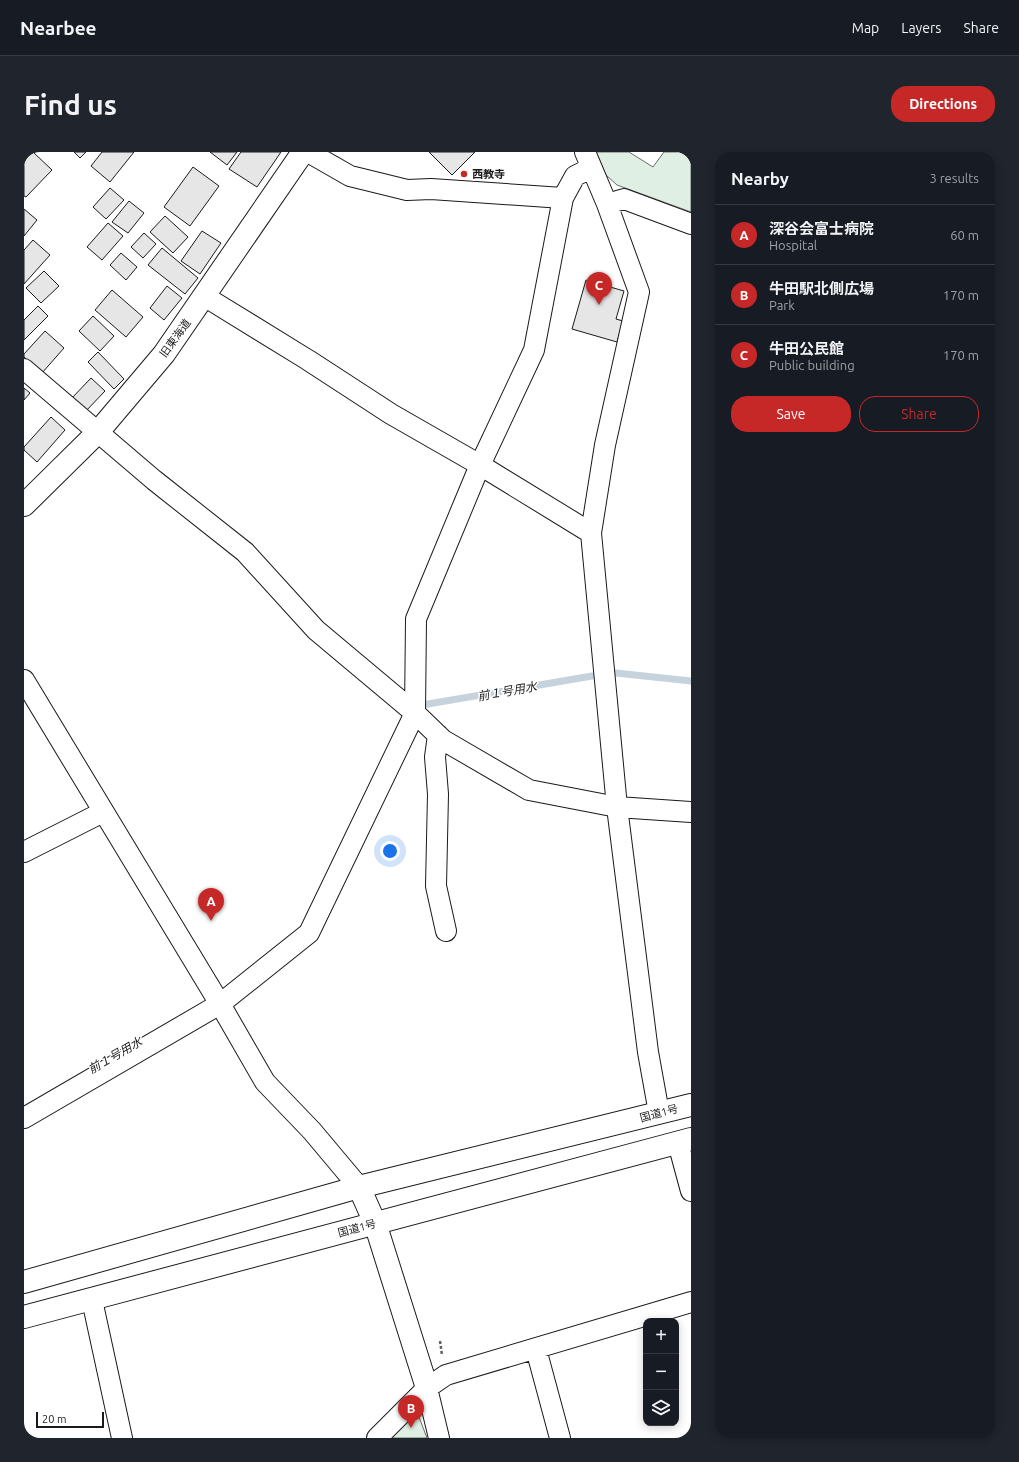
<!DOCTYPE html>
<html lang="en">
<head>
<meta charset="utf-8">
<style>
  body { margin:0; font-family:Ubuntu,"Noto Sans JP",sans-serif; background:#20242c; color:#f1f3f6 }
  .controls { position:absolute; right:12px; bottom:12px; display:grid; overflow:hidden; border-radius:8px; box-shadow:0 2px 10px #0003 }
  .controls button { width:36px; height:36px; display:grid; place-items:center; padding:0; border:0; border-bottom:1px solid #363941; background:#171b24; color:#f1f3f6; font:20px sans-serif }
  .scale { position:absolute; left:12px; bottom:10px; width:68px; box-sizing:border-box; padding-left:4px; border:2px solid #1a1a1a; border-top:0; font-size:11px; line-height:14px; white-space:nowrap; color:#1a1a1a; -webkit-text-stroke:3px #fff; paint-order:stroke }
  .you { position:absolute; left:366px; top:699px; width:14px; height:14px; margin:-10px; border:3px solid #fff; border-radius:50%; background:#1a73e8; box-shadow:0 0 0 6px #1a73e833 }
  .badge { display:grid; place-items:center; width:26px; height:26px; border-radius:50%; background:#c62828; color:#fff; font-size:13px; font-weight:700 }
  .pin { position:absolute; translate:-50% -33px; filter:drop-shadow(0 1px 2px #0008) }
  .pin::after { content:''; position:absolute; top:21px; width:14px; height:12px; background:inherit; clip-path:polygon(0 0,100% 0,50% 100%) }
  .list { margin:0; padding:0; list-style:none }
  h2 { display:flex; justify-content:space-between; align-items:center; height:52px; margin:0; padding:0 16px; font-size:17px }
  h2 small { font-size:13px; font-weight:400; color:#9ea1a6 }
  .list li { display:grid; grid-template-columns:26px 1fr auto; gap:12px; align-items:center; box-sizing:border-box; height:60px; padding:0 16px; border-top:1px solid #363941 }
  .list b { display:block; font-size:15px; white-space:nowrap }
  .list p { margin:0; font-size:13px; white-space:nowrap; color:#9ea1a6 }
  .list em { font-size:13px; font-style:normal; color:#9ea1a6 }
  .actions { display:flex; gap:8px; padding:12px 16px }
  .actions a { flex:1; padding:9px 0; border:1px solid #c62828; border-radius:16px; text-align:center; font-size:14px; color:#c62828 }
  .actions .main { background:#c62828; color:#fff }
  .icon { flex:none; width:22px; height:22px; fill:none; stroke:currentColor; stroke-width:2; stroke-linecap:round; stroke-linejoin:round }
  .map { position:relative; flex:none; width:667px; height:1286px; overflow:hidden; border-radius:16px }
  header { display:flex; align-items:center; gap:24px; box-sizing:border-box; height:56px; padding:0 20px; background:#171b24; border-bottom:1px solid #363941 }
  header strong { font-size:19px }
  nav { display:flex; gap:22px; margin-inline-start:auto; font-size:14px }
  .intro { display:flex; align-items:center; justify-content:space-between; box-sizing:border-box; height:96px; padding:0 24px }
  h1 { margin:0; font-size:28px }
  .button { padding:10px 18px; border-radius:16px; background:#c62828; color:#fff; font-size:14px; font-weight:700 }
  main { display:flex; gap:24px; padding:0 24px }
  aside { flex:1; background:#171b24; border-radius:16px; box-shadow:0 2px 10px #0003 }
  .map>svg:first-child { display:block }
  .green { fill:#e0efe3; stroke:#6a6a6a }
  .lines { fill:none; stroke-linecap:round; stroke-linejoin:round }
  .stream { stroke:#c6d2dc; stroke-width:7 }
  .building { fill:#e6e6e6; stroke:#1a1a1a }
  .street-casing { stroke:#1a1a1a; stroke-width:22 }
  .secondary-casing { stroke:#1a1a1a; stroke-width:24 }
  .highway-casing { stroke:#1a1a1a; stroke-width:24 }
  .path { stroke:#5f5f5f; stroke-width:2.5; stroke-dasharray:3 2; stroke-linecap:butt }
  .street { stroke:#fff; stroke-width:20 }
  .secondary { stroke:#fff; stroke-width:22 }
  .highway { stroke:#fff; stroke-width:22 }
  .poi-dot { fill:#c62828; stroke:#fff; stroke-width:1.5 }
  .labels { text-anchor:middle; dominant-baseline:central; stroke-width:3; stroke-linejoin:round; paint-order:stroke }
  .poi-label { font-size:11px; font-weight:bold; fill:#1a1a1a; stroke:#fff; text-anchor:start }
  .street-label { font-size:11px; fill:#1a1a1a; stroke:#fff }
  .water-label { font-size:12px; font-style:italic; fill:#1a1a1a; stroke:#fff }
</style>
</head>
<body>
<header>
<strong>Nearbee</strong>
<nav><a>Map</a><a>Layers</a><a>Share</a></nav>
</header>
<div class="intro"><h1>Find us</h1><a class="button">Directions</a></div>
<main>
<div class="map">
<svg width="667" height="1286" viewBox="0 0 667 1286">
  <rect width="100%" height="100%" fill="#fff"/>
  <path class="green" d="M572,0H605L629,15L640,0H667V60L593,33L582,23Z
    M395,1265L403,1286H366L385,1266Z"/>
  <g class="lines">
    <path class="stream" d="M592,521L667,529
      M398,553L568,524"/>
  </g>
  <path class="building" d="M6,0H9L28,18L2,45L0,44V6Z
    M50,0H62L56,6Z
    M78,0H110L86,30L67,14Z
    M186,0H213L203,13Z
    M217,0H257L233,35L205,17Z
    M405,0H451L428,23Z
    M169,15L195,34L166,74L140,55Z
    M86,36L100,48L82,67L69,55Z
    M105,49L120,61L104,81L88,70Z
    M0,57L13,68L0,84Z
    M141,64L164,85L149,101L126,80Z
    M84,71L99,84L78,108L63,95Z
    M178,79L197,91L176,122L157,109Z
    M120,81L132,92L119,106L107,95Z
    M9,88L26,103L0,132V98Z
    M138,96L174,126L161,142L124,113Z
    M97,101L113,115L102,128L86,113Z
    M20,119L35,134L17,151L2,136Z
    M562,128L600,139L592,167L599,169L593,190L548,177Z
    M143,134L158,146L140,168L126,156Z
    M88,138L119,165L102,185L71,158Z
    M14,154L24,164L0,188V168Z
    M69,164L90,184L76,199L55,179Z
    M21,179L40,196L18,221L0,205V202Z
    M74,200L100,227L90,237L64,210Z
    M67,226L81,239L61,260L47,247Z
    M0,236L6,241L0,248Z
    M27,265L41,278L13,310L0,298V295Z"/>
  <g class="lines">
    <defs>
      <path id="street" d="M284,0L326,24L383,38L407,37L539,46
        M561,0L583,52L600,47L667,72
        M583,52L615,140L581,293L567,381L593,655L624,900L635,961
        M180,144L284,208L367,262L456,313L567,381
        M0,217L130,328L221,400L292,478L391,561L392,467L456,313L510,198L539,46L551,24L567,16
        M0,528L196,852L241,930L288,979L335,1035
        M414,583L411,605L414,642L412,734L422,779
        M0,700L79,660
        M0,966L196,852L285,781L391,561L419,588L505,638L593,655L667,660
        M654,991L667,1039
        M68,1148L98,1286
        M512,1197L536,1286
        M403,1236L415,1286
        M353,1286L403,1236L422,1223L667,1150"/>
      <path id="secondary" d="M0,353L74,280L140,202L279,0
        M335,1035L351,1071L403,1236"/>
      <path id="highway" d="M0,1130L335,1035L667,953
        M0,1165L667,987"/>
    </defs>
    <use href="#street" class="street-casing"/>
    <use href="#secondary" class="secondary-casing"/>
    <use href="#highway" class="highway-casing"/>
    <path class="path" d="M416,1189L418,1203"/>
    <use href="#street" class="street"/>
    <use href="#secondary" class="secondary"/>
    <use href="#highway" class="highway"/>
  </g>
  <circle class="poi-dot" cx="440" cy="22" r="4"/>
  <g class="labels">
    <g class="poi-label">
      <text x="448" y="22">西教寺</text>
    </g>
    <g class="street-label">
      <text transform="translate(151 186) rotate(-54)">旧東海道</text>
      <text transform="translate(635 961) rotate(-15)">国道1号</text>
      <text transform="translate(333 1076) rotate(-15)">国道1号</text>
    </g>
    <g class="water-label">
      <text transform="translate(483 539) rotate(-10)">前１号用水</text>
      <text transform="translate(91 903) rotate(-30)">前１号用水</text>
    </g>
  </g>
</svg>
<div class="controls">
<button>+</button>
<button>−</button>
<button><svg class="icon" aria-label="layers" viewBox="0 0 24 24"><path d="M12 4l9 5-9 5-9-5zM3 14l9 5 9-5"/></svg></button>
</div>
<div class="scale">20 m</div>
<div class="you"></div>
<div class="pin badge" style="left:187px;top:769px">A</div>
<div class="pin badge" style="left:387px;top:1276px">B</div>
<div class="pin badge" style="left:575px;top:153px">C</div>
</div>
<aside>
<h2>Nearby<small>3 results</small></h2>
<ul class="list">
<li><span class="badge">A</span><div><b>深谷会富士病院</b><p>Hospital</p></div><em>60 m</em></li>
<li><span class="badge">B</span><div><b>牛田駅北側広場</b><p>Park</p></div><em>170 m</em></li>
<li><span class="badge">C</span><div><b>牛田公民館</b><p>Public building</p></div><em>170 m</em></li>
</ul>
<div class="actions"><a class="main">Save</a><a>Share</a></div>
</aside>
</main>
</body>
</html>
